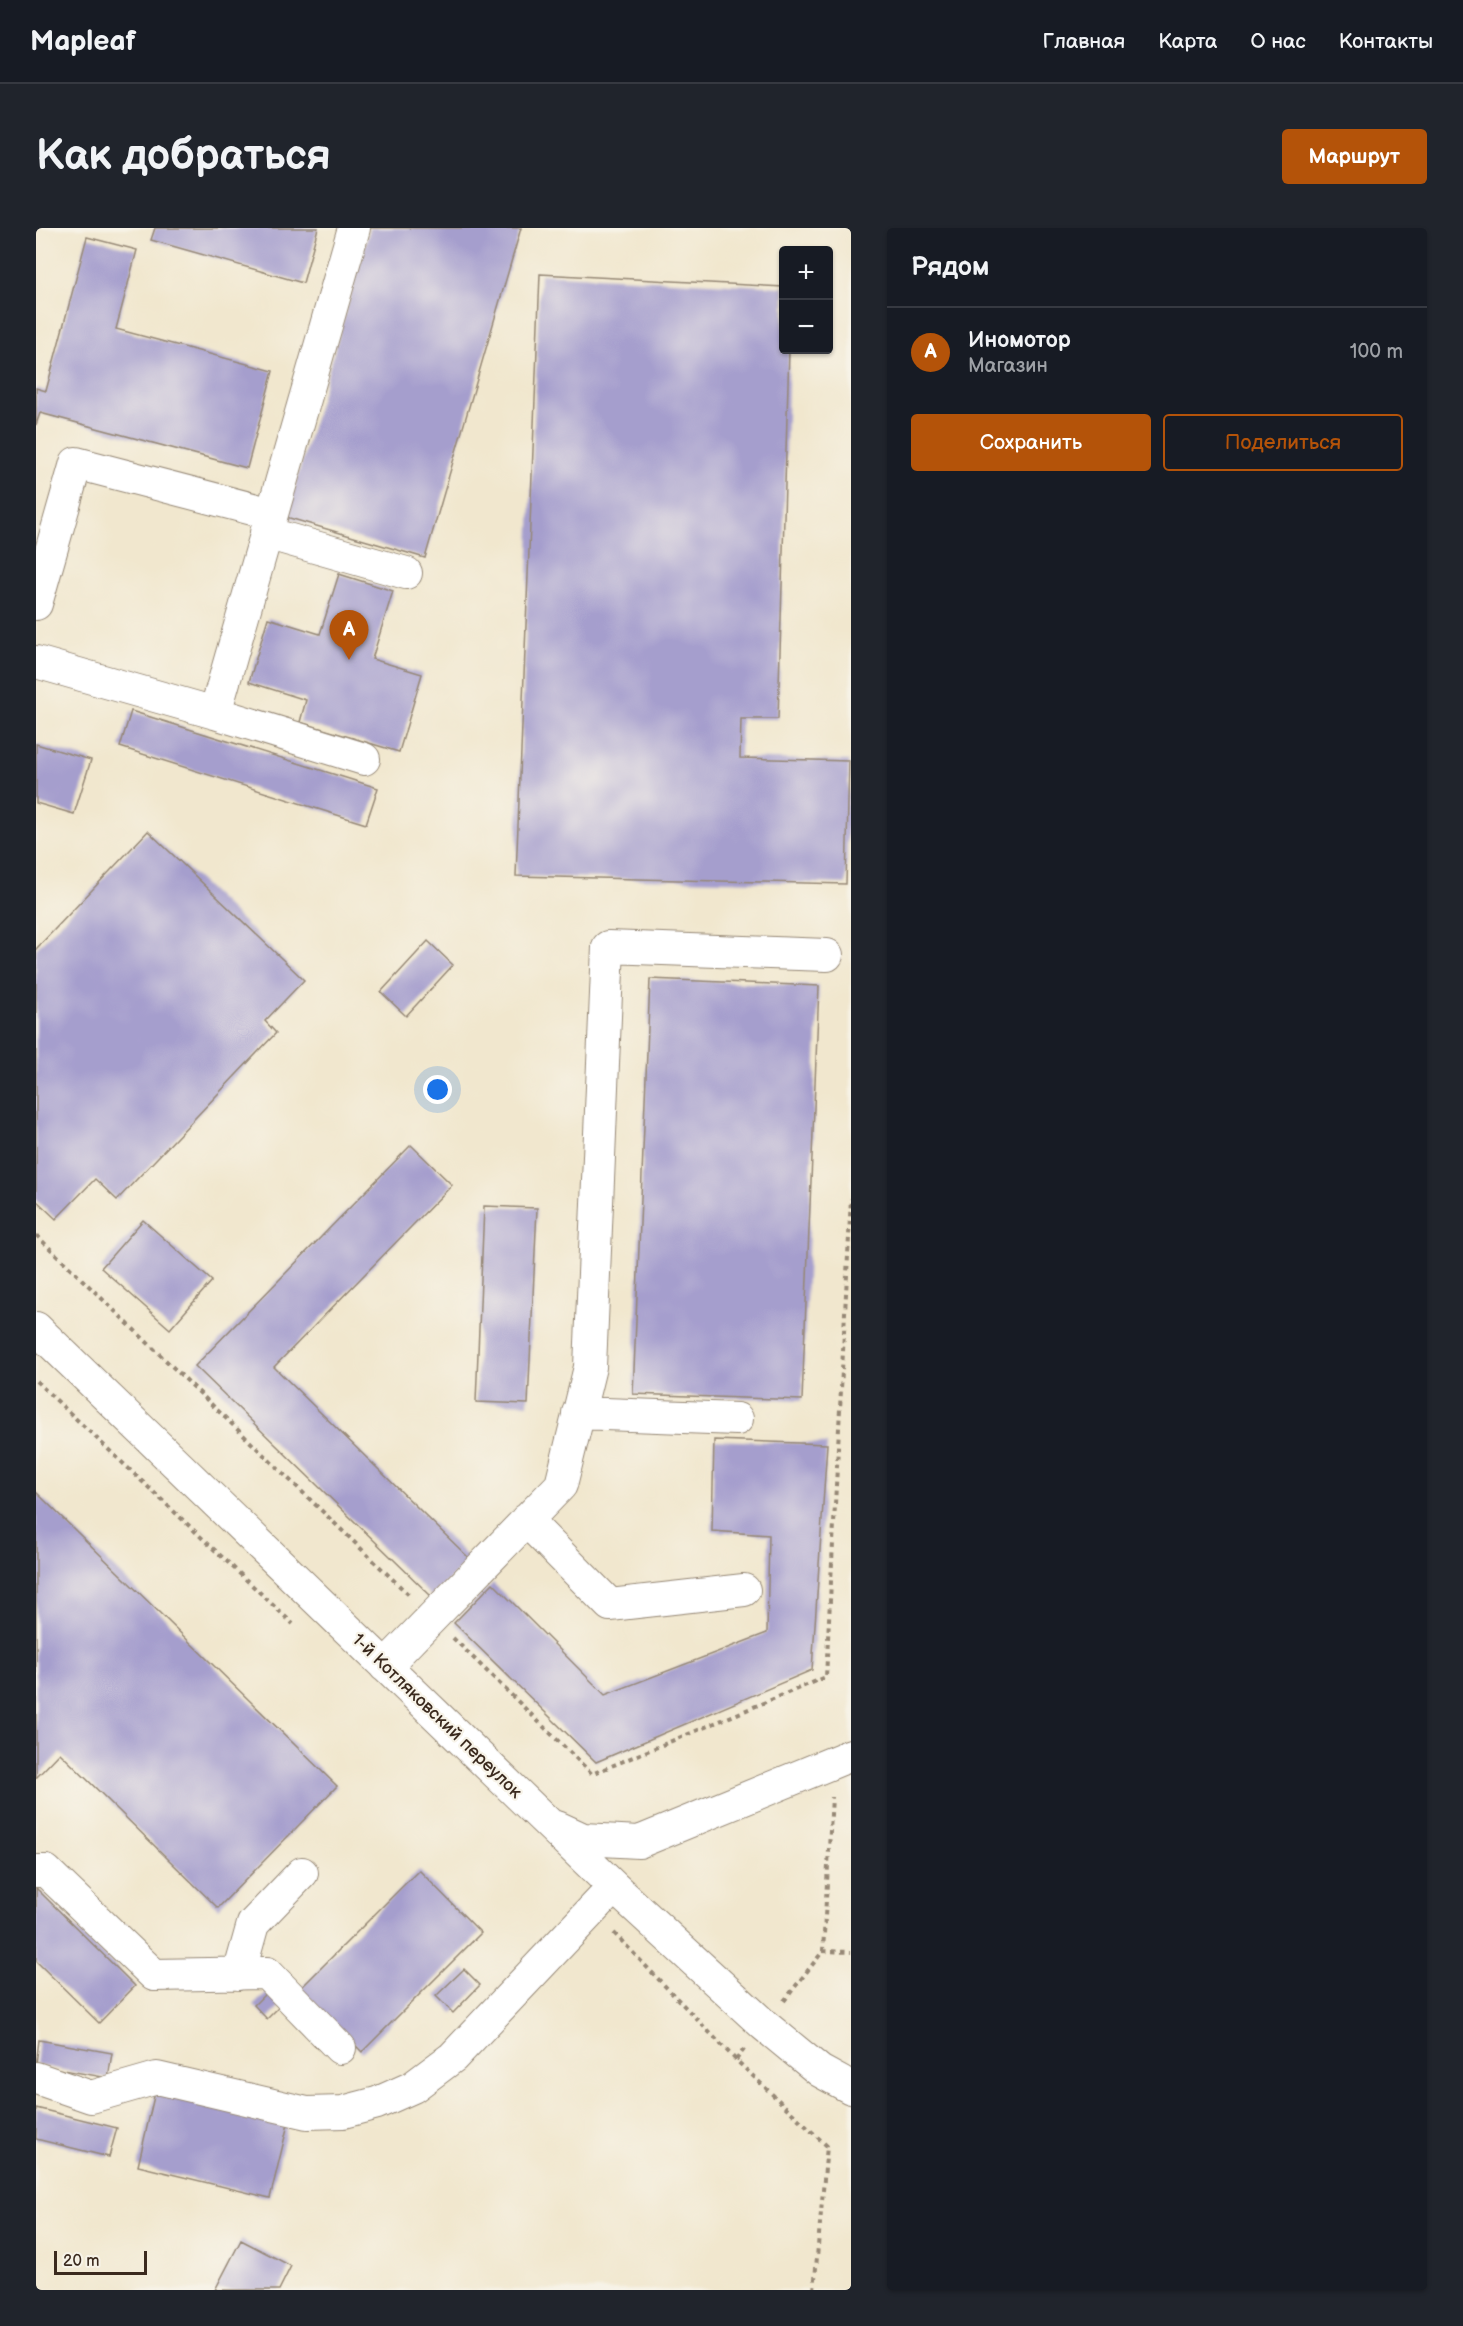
<!DOCTYPE html>
<html lang="ru">
<head>
<meta charset="utf-8">
<style>
  body { margin:0; font-family:"Balsamiq Sans",sans-serif; background:#20242c; color:#f1f3f6 }
  .controls { position:absolute; right:18px; top:18px; display:grid; overflow:hidden; border-radius:6px; box-shadow:0 2px 4px #0004 }
  .controls button { width:54px; height:54px; display:grid; place-items:center; padding:0; border:0; border-bottom:2px solid #363941; background:#171b24; color:#f1f3f6; font:30px sans-serif }
  .scale { position:absolute; left:18px; bottom:15px; width:93px; box-sizing:border-box; padding-left:6px; border:3px solid #3b2a1e; border-top:0; font-size:16px; line-height:21px; white-space:nowrap; color:#3b2a1e; -webkit-text-stroke:4px #f7f3e8; paint-order:stroke }
  .you { position:absolute; left:402px; top:862px; width:21px; height:21px; margin:-15px; border:4px solid #fff; border-radius:50%; background:#1a73e8; box-shadow:0 0 0 9px #1a73e833 }
  .badge { display:grid; place-items:center; width:39px; height:39px; border-radius:50%; background:#b45309; color:#fff; font-size:20px; font-weight:700 }
  .pin { position:absolute; translate:-50% -50px; filter:drop-shadow(0 2px 3px #0008) }
  .pin::after { content:''; position:absolute; top:32px; width:21px; height:18px; background:inherit; clip-path:polygon(0 0,100% 0,50% 100%) }
  .list { margin:0; padding:0; list-style:none }
  h2 { display:flex; justify-content:space-between; align-items:center; height:78px; margin:0; padding:0 24px; font-size:26px }
  h2 small { font-size:20px; font-weight:400; color:#9ea1a6 }
  .list li { display:grid; grid-template-columns:39px 1fr auto; gap:18px; align-items:center; box-sizing:border-box; height:90px; padding:0 24px; border-top:2px solid #363941 }
  .list b { display:block; font-size:22px; white-space:nowrap }
  .list p { margin:0; font-size:20px; white-space:nowrap; color:#9ea1a6 }
  .list em { font-size:20px; font-style:normal; color:#9ea1a6 }
  .actions { display:flex; gap:12px; padding:18px 24px }
  .actions a { flex:1; padding:14px 0; border:2px solid #b45309; border-radius:6px; text-align:center; font-size:21px; color:#b45309 }
  .actions .main { background:#b45309; color:#fff }
  .map { position:relative; flex:none; width:815px; height:2062px; overflow:hidden; border-radius:6px }
  header { display:flex; align-items:center; gap:36px; box-sizing:border-box; height:84px; padding:0 30px; background:#171b24; border-bottom:2px solid #363941 }
  header strong { font-size:28px }
  nav { display:flex; gap:33px; margin-inline-start:auto; font-size:21px }
  .intro { display:flex; align-items:center; justify-content:space-between; box-sizing:border-box; height:144px; padding:0 36px }
  h1 { margin:0; font-size:42px }
  .button { padding:15px 27px; border-radius:6px; background:#b45309; color:#fff; font-size:21px; font-weight:700 }
  main { display:flex; gap:36px; padding:0 36px }
  aside { flex:1; background:#171b24; border-radius:6px; box-shadow:0 2px 4px #0004 }
  .map>svg:first-child { display:block }
  .building { fill:#a59ecd }
  .lines { fill:none; stroke-linecap:round; stroke-linejoin:round }
  .minor-casing { stroke:#968876; stroke-width:34 }
  .path { stroke:#968876; stroke-width:4; stroke-dasharray:4.5 4.5; stroke-linecap:butt }
  .minor { stroke:#fff; stroke-width:32 }
  .labels { text-anchor:middle; dominant-baseline:central; stroke-width:4.5; stroke-linejoin:round; paint-order:stroke }
  .street-label { font-size:18px; fill:#3b2a1e; stroke:#f7f3e8 }
</style>
</head>
<body>
<header>
<strong>Mapleaf</strong>
<nav><a>Главная</a><a>Карта</a><a>О нас</a><a>Контакты</a></nav>
</header>
<div class="intro"><h1>Как добраться</h1><a class="button">Маршрут</a></div>
<main>
<div class="map">
<svg width="815" height="2062" viewBox="0 0 815 2062">
  <rect width="100%" height="100%" fill="#f7f3e8"/>
  <filter id="ink" filterUnits="userSpaceOnUse"><feTurbulence type="fractalNoise" baseFrequency=".0167" numOctaves="2"/><feDisplacementMap in="SourceGraphic" scale="12" xChannelSelector="R" yChannelSelector="G"/><feConvolveMatrix kernelMatrix="1 2 1 2 8 2 1 2 1" color-interpolation-filters="sRGB"/></filter>
  <filter id="wash" filterUnits="userSpaceOnUse"><feTurbulence type="fractalNoise" baseFrequency=".008" numOctaves="4" result="noise"/><feDisplacementMap in="SourceGraphic" scale="24" xChannelSelector="R" yChannelSelector="G"/><feGaussianBlur stdDeviation="1.35" result="paint"/><feColorMatrix in="noise" values="0 0 0 0 0 0 0 0 0 0 0 0 0 0 0 0 0 1.4 0 .05"/><feComposite in="paint" operator="in"/></filter>
  <g filter="url(#wash)">
    <rect width="100%" height="100%" fill="#f1e7ce"/>
    <g id="blocks">
      <path class="building" d="M119,0H282L267,55L115,12Z
        M334,0H485L389,330L250,289Z
        M51,9L101,22L80,101L237,143L211,240L4,185L0,197V160L10,163Z
        M504,46L748,59V122H753L742,491H705L704,530L813,533L810,656L480,648Z
        M303,346L357,363L336,431L386,446L363,524L264,494L270,472L213,454L232,390L284,406Z
        M95,483L342,560L330,596L84,519Z
        M0,516L55,532L38,586L0,575Z
        M112,603L268,752L229,793L240,805L81,972L59,951L20,991L0,972V721Z
        M392,713L417,737L370,788L345,764Z
        M614,751L783,758L766,1172L597,1166Z
        M375,917L416,957L238,1139L434,1331L396,1369L159,1138Z
        M448,978L501,980L492,1176L440,1174Z
        M107,992L176,1053L134,1101L65,1040Z
        M678,1212L791,1216L776,1442L560,1534L418,1395L457,1355L569,1467L731,1405L733,1307L676,1303Z
        M0,1264L301,1558L182,1680L24,1525L0,1550Z
        M383,1642L445,1705L326,1824L264,1761Z
        M0,1660L99,1758L63,1795L0,1733Z
        M428,1741L444,1757L417,1785L400,1768Z
        M233,1762L246,1776L231,1791L218,1777Z
        M3,1812L76,1825L72,1850L0,1837Z
        M119,1864L252,1896L234,1970L102,1938Z
        M0,1880L81,1900L73,1929L0,1911Z
        M205,2012L255,2038L243,2062H179Z"/>
    </g>
  </g>
  <g filter="url(#ink)">
    <use href="#blocks" fill-opacity="0" stroke="#968876" stroke-width="1.5"/>
    <g class="lines">
      <defs>
        <path id="minor" d="M318,0L179,485L328,531
          M230,305L370,345
          M0,376L40,235L236,286
          M0,434L179,485
          M0,1100L578,1659L728,1797L784,1843L815,1860
          M542,1185L701,1191
          M490,1292L574,1377L708,1362
          M349,1438L525,1257L554,1139L572,719L791,727
          M521,1599L547,1611L603,1614L815,1527
          M0,1643H10L118,1747L231,1745L304,1820
          M203,1746L217,1696L266,1645
          M0,1850L55,1869L121,1850L271,1885L307,1884L341,1875L377,1859L417,1829L578,1659"/>
      </defs>
      <use href="#minor" class="minor-casing"/>
      <path class="path" d="M0,1007L375,1369
        M0,1153L257,1396
        M417,1410L556,1546L790,1449L815,970
        M578,1705L700,1832L791,1918L778,2062
        M787,1723L815,1724
        M748,1773L787,1723L796,1569
        M700,1832L709,1820"/>
      <use href="#minor" class="minor"/>
    </g>
  </g>
  <g class="labels">
    <g class="street-label">
      <text transform="translate(401 1488) rotate(44)">1-й Котляковский переулок</text>
    </g>
  </g>
</svg>
<div class="controls">
<button>+</button>
<button>−</button>
</div>
<div class="scale">20 m</div>
<div class="you"></div>
<div class="pin badge" style="left:313px;top:432px">A</div>
</div>
<aside>
<h2>Рядом<small></small></h2>
<ul class="list">
<li><span class="badge">A</span><div><b>Иномотор</b><p>Магазин</p></div><em>100 m</em></li>
</ul>
<div class="actions"><a class="main">Сохранить</a><a>Поделиться</a></div>
</aside>
</main>
</body>
</html>
